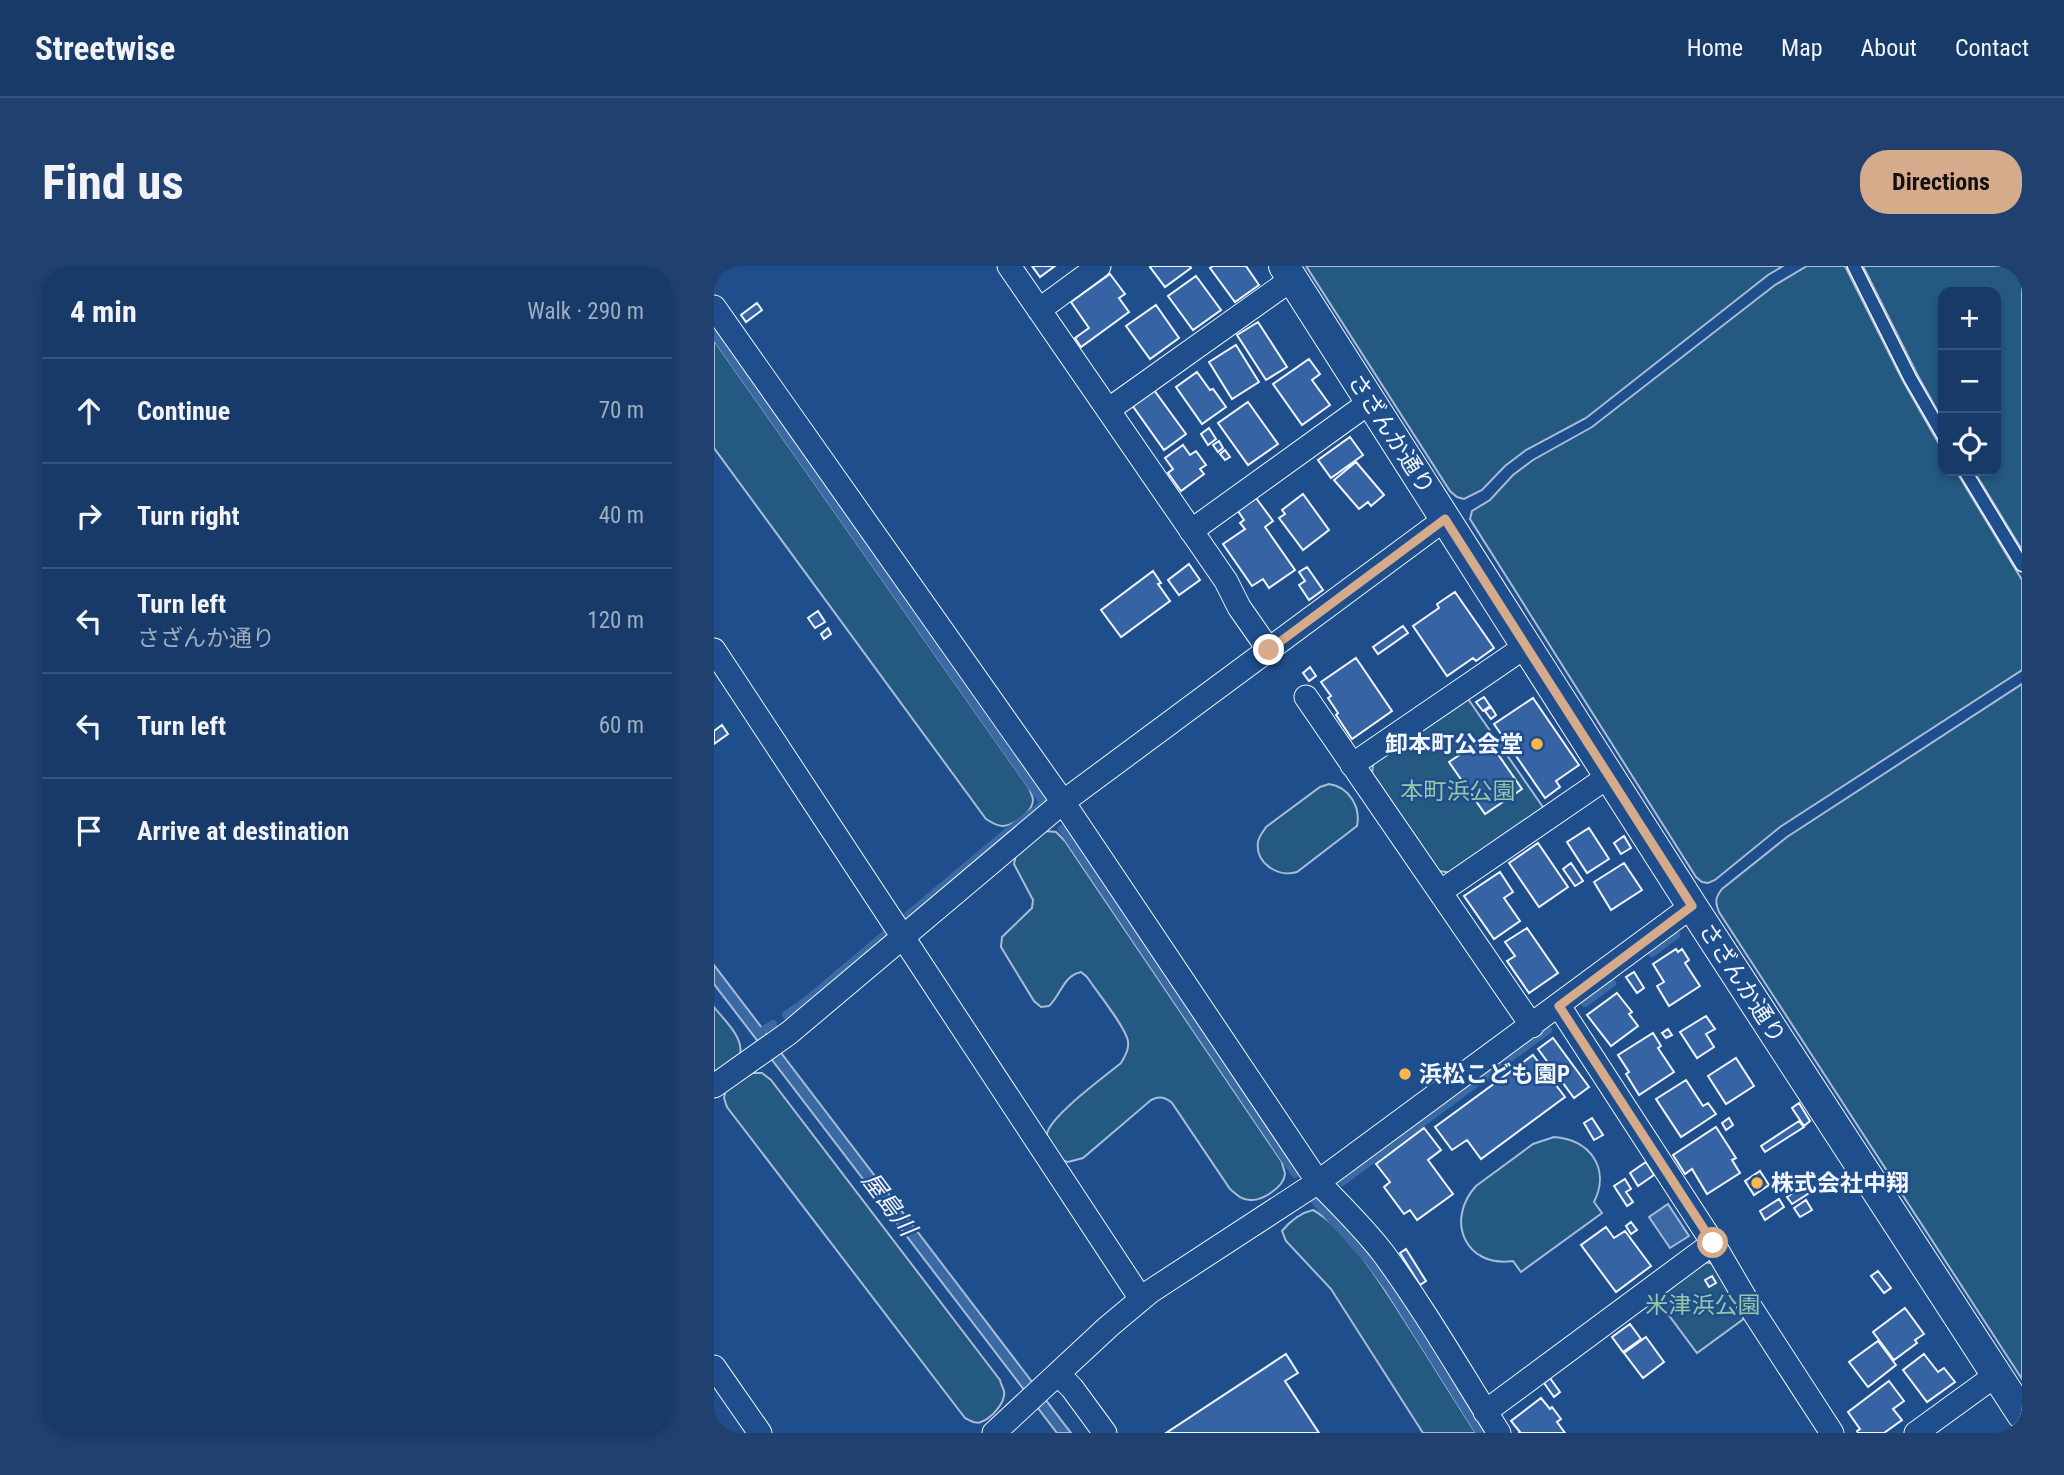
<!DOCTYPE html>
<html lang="en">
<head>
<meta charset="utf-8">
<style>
  body { margin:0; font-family:"Roboto Condensed","Noto Sans JP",sans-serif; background:#20416f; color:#f1f3f6 }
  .controls { position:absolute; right:21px; top:21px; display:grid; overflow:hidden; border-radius:14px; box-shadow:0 4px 10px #0003 }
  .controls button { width:63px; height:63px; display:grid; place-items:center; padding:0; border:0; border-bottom:2px solid #36547d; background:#173a69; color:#f1f3f6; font:35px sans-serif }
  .stop { position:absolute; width:21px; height:21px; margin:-16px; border:5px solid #d6ab8b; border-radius:50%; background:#fff }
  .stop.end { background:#d6ab8b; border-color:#fff; box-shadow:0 2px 7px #0008 }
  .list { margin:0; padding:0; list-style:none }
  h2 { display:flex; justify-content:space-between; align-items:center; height:91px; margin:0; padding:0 28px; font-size:30px }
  h2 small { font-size:23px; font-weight:400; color:#9eadc0 }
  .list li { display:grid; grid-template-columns:46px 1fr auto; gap:21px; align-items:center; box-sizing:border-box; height:105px; padding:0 28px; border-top:2px solid #36547d }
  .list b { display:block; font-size:26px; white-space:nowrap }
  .list p { margin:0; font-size:23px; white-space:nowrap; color:#9eadc0 }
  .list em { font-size:23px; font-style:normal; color:#9eadc0 }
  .icon { flex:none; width:38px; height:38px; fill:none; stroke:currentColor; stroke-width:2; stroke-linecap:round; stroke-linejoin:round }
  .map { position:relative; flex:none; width:1308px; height:1167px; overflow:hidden; border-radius:28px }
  header { display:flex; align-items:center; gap:42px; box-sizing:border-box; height:98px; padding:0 35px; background:#173a69; border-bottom:2px solid #36547d }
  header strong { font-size:33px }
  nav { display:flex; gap:38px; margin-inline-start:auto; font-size:24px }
  .intro { display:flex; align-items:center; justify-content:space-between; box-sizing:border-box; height:168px; padding:0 42px }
  h1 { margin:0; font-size:49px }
  .button { padding:18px 32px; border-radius:28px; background:#d6ab8b; color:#111; font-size:24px; font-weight:700 }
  main { display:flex; gap:42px; padding:0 42px }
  aside { flex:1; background:#173a69; border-radius:28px; box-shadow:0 4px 10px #0003 }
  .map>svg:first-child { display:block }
  .green { fill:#245a82; stroke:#a8bbd7; stroke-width:2 }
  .water { fill:#3b69a3; stroke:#a8bbd7; stroke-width:2 }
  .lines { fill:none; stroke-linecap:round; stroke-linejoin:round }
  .stream { stroke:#3b69a3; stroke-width:8 }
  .building { fill:#3563a3; stroke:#f2f6ff; stroke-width:2 }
  .service-casing { stroke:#f2f6ff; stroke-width:15 }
  .minor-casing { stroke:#f2f6ff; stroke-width:25 }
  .tertiary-casing { stroke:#f2f6ff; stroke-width:32 }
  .service { stroke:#1f4e8c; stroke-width:12 }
  .minor { stroke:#1f4e8c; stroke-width:23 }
  .tertiary { stroke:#1f4e8c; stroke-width:30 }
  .route { stroke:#d6ab8b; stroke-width:9 }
  .poi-dot { fill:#ffb74d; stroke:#1f4e8c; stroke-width:2.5 }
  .labels { text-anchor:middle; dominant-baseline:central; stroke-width:5; stroke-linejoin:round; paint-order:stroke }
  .street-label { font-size:23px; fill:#f2f6ff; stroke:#1f4e8c }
  .poi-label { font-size:23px; font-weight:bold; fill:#f2f6ff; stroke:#1f4e8c; text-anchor:start }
  .park-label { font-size:23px; fill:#97c8a6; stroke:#1f4e8c }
  .water-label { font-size:24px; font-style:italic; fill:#f2f6ff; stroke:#1f4e8c }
</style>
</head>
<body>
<header>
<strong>Streetwise</strong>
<nav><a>Home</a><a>Map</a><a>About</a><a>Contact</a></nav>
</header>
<div class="intro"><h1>Find us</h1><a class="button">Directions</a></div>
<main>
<aside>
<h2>4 min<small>Walk · 290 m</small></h2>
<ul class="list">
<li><svg class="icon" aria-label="ahead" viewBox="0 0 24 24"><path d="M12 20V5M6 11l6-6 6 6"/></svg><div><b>Continue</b></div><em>70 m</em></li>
<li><svg class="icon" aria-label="right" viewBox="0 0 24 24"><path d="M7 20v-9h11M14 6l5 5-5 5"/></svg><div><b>Turn right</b></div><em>40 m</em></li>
<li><svg class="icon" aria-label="left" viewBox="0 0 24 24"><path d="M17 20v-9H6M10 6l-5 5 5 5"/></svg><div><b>Turn left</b><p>さざんか通り</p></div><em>120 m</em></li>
<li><svg class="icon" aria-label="left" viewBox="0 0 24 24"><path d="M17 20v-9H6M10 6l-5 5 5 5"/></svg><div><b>Turn left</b></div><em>60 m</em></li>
<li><svg class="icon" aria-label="arrive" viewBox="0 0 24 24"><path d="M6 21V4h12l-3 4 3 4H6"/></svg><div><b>Arrive at destination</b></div></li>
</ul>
</aside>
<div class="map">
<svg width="1308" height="1167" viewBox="0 0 1308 1167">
  <rect width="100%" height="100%" fill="#1f4e8c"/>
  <path class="green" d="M592,0H1069L1054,9L872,152L812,184L791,200L768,224L750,233L743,231L736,225Z
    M1093,0H1131L1189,115L1229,185V205H1242L1308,314V404L1066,561L1001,614L994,617L988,616L982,611L756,253L758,245L776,234L799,209L819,194L878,161L1061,19Z
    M1149,0H1308V284L1260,205H1282V26H1229V155L1203,108Z
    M0,74L315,522C316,525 319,531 319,534C319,546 300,559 289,560C282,560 277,556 272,553L0,182Z
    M1308,418V1113L1005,646C1001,636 1001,632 1008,623L1073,571Z
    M752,430L831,544L739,607L725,605L658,507L660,493Z
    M615,518C635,521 647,541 643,560L583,606C564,612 541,597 544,576C545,570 549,566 552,561L606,521Z
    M331,565L342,566L351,575L568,896C568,898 571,906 571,908C570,921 548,935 536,934C527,934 522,928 516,923L458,837C451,831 446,830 437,834L369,892L354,896L343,893C338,885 332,879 333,868C335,851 391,810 407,797C411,790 415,784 414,775C411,760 383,726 373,711L367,706C349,710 347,729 335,740L327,741L320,735L287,681L288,671L318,642L319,634L300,598L302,588Z
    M0,741C10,754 30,771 26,789L0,809Z
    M39,807H48L57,814L286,1114C286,1116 290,1124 290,1125C292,1136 278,1152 267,1156C261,1158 257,1155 251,1152L13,841L10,832L12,823Z
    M840,871C875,873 897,902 880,936L888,947L807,1006L799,995C751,1002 731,954 762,920L819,878Z
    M599,944C637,965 674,1029 698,1066C719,1099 740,1133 762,1167H709L617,1023L572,975L568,965C577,954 586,947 599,944Z
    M990,996L1001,998L1035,1049L983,1087L942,1032Z"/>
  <path class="water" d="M0,699L357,1167H343L0,718Z
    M954,938L975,970L956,982L935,951Z"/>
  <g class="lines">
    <path class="stream" d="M0,68L331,539
      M348,563L581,908
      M187,655L293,566L328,539
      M938,687L962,669
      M871,737L898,717
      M72,749L93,734L175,665
      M45,767L59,758
      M628,916L834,764
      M604,933L601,935L655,995L676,1024L766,1167"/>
  </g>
  <path class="building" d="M318,0H341L326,11Z
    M438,0H476L477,2L451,21L436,1Z
    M499,0H532L545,19L521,36L496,2Z
    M396,8L411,28L405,32L415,46L367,81L361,72L375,62L357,36Z
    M482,10L507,44L479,64L454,30Z
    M43,37L48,44L32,56L27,49Z
    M442,39L465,72L436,93L412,60Z
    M544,56L573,101L552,114L523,69Z
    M522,79L545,116L518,133L495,96Z
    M595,93L606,108L598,114L616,139L588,159L559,118Z
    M483,106L496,124L499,123L512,141L488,158L462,121Z
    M440,124L472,168L450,184L418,139Z
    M534,136L564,178L534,199L504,157Z
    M495,162L502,173L494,179L487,168Z
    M636,171L649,189L617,212L604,194Z
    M505,175L509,182L504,186L499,179Z
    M469,179L476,189L482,185L492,199L486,203L490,208L467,225L454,207L459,203L451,192Z
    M511,184L516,191L511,194L506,188Z
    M642,196L670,229L657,240L654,236L645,243L620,214Z
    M589,228L615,264L589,284L565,252L571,248L568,244Z
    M542,232L559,255L551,261L581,304L555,322L549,313L538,320L509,278L531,263L526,257L530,254L524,245Z
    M475,298L486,314L465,329L454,314Z
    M593,301L609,324L595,334L585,319L591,315L585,306Z
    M439,305L447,317L444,318L456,335L407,371L387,344Z
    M741,326L780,382L762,395L759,392L733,410L699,360L725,342L723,338Z
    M104,345L111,356L101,362L94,352Z
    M689,360L694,367L664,388L659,381Z
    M114,362L117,368L110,373L107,368Z
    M642,392L678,445L638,473L622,449L624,447L614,432L617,430L607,416Z
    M596,401L602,410L595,415L589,407Z
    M770,431L776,440L769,445L762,436Z
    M819,432L865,499L842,515L846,521L831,532L780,458Z
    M777,441L782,449L777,453L771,445Z
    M8,459L14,468L0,478V465Z
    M772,471L808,523L771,548L735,496Z
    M875,562L895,593L873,607L853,576Z
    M910,570L917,582L907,588L900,577Z
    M824,577L854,621L825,641L795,597Z
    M857,597L869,615L861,620L849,603Z
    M910,597L928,624L897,644L880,616Z
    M786,606L799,626L790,632L806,655L780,673L750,630Z
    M813,662L844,707L815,727L793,695L801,690L791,676Z
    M962,683L964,686L968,683L975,694L971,697L986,720L955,740L943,720L950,716L939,698Z
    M920,706L930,722L923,727L912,711Z
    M903,727L918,746L915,748L924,760L897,780L873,749Z
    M992,750L1001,763L992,768L1000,781L983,792L966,766Z
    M954,763L958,769L952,772L948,767Z
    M939,767L947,780L944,782L960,806L925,829L912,808L915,806L904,789Z
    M839,772L875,821L860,832L824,783Z
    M819,789L851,831L767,893L753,874L738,884L721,861Z
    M1022,792L1040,820L1012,838L994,810Z
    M972,814L989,840L994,837L1002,848L967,871L942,833Z
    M1085,837L1096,855L1090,860L1078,842Z
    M878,852L889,869L880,874L870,857Z
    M1015,852L1019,859L1012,864L1008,857Z
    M1085,855L1090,861L1051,886L1047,880Z
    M1002,861L1022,892L1018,894L1026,907L993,928L978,903L971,908L959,889Z
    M710,862L727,884L714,894L739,928L703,954L696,944L690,948L670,921L676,916L662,898Z
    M932,896L940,909L924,920L916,907Z
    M1046,905L1055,919L1040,929L1031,915Z
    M911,913L917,923L912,926L919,936L913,940L900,920Z
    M1093,918L1097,926L1078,938L1073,931Z
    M1065,933L1070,941L1051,954L1046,945Z
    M1092,934L1098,944L1086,951L1080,942Z
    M917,956L923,964L917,968L912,960Z
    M892,961L900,972L911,965L937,1000L902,1026L867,979Z
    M692,983L712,1015L706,1019L686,987Z
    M1164,1005L1177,1022L1170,1027L1157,1010Z
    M998,1010L1002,1017L995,1021L991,1014Z
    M1191,1042L1210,1068L1201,1074L1203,1077L1180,1094L1159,1066Z
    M916,1058L927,1073L909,1086L898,1071Z
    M932,1071L950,1096L929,1112L910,1087Z
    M1164,1075L1182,1099L1154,1121L1135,1096Z
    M572,1088L584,1107L571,1115L605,1167H452Z
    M1210,1088L1224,1106L1230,1102L1241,1116L1213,1136L1189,1104Z
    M836,1112L846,1126L840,1131L830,1117Z
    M1175,1115L1190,1135L1179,1143L1188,1154L1170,1167H1144L1143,1165L1146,1163L1134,1146Z
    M827,1132L836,1143L838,1141L847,1153L843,1156L851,1167H805L806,1166L797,1155Z"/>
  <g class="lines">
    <defs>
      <path id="service" d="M1140,0L1196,112L1229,169
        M1251,205L1308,299"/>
      <path id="minor" d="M295,0L512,315L525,341L555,384
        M0,41L349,536L604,916C626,939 650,962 669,987C711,1044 747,1107 785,1167
        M325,44L385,0
        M394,144L578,13
        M477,265L656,136
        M0,384L427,1033
        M592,431L818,760
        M638,499L812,380
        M726,626L895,510
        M845,740L999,977L1037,1042L1118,1167
        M0,820L75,767L349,536L731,253
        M0,1101L46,1167
        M344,1108L358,1122L391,1167
        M771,1146L999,977
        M280,1167L394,1061L437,1025L604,916L978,640
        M1202,1167L1282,1109"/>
      <path id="tertiary" d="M570,0L978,640L1308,1148"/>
    </defs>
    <use href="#service" class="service-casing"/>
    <use href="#minor" class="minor-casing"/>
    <use href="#tertiary" class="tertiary-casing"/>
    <use href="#service" class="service"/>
    <use href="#minor" class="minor"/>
    <use href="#tertiary" class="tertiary"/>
  </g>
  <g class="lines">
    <path class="route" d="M555,384L731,253L978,640L845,740L999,977"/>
  </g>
  <g class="poi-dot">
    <circle cx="823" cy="478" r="7"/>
    <circle cx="691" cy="808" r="7"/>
    <circle cx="1043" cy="917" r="7"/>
  </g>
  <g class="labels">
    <g class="street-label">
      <text transform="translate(677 168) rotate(57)">さざんか通り</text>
      <text transform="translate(1028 717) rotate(57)">さざんか通り</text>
    </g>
    <g class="poi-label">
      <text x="809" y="478" text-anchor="end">卸本町公会堂</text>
      <text x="705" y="808">浜松こども園P</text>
      <text x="1057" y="917">株式会社中翔</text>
    </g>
    <g class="park-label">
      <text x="744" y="525">本町浜公園</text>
      <text x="989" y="1039">米津浜公園</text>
    </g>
    <g class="water-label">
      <text transform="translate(175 938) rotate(53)">屋島川</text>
    </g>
  </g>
</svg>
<div class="controls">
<button>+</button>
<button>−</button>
<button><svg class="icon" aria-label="locate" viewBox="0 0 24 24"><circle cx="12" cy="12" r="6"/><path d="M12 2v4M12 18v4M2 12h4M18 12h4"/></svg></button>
</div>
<div class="stop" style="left:999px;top:977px"></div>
<div class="stop end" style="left:555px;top:384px"></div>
</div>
</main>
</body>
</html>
